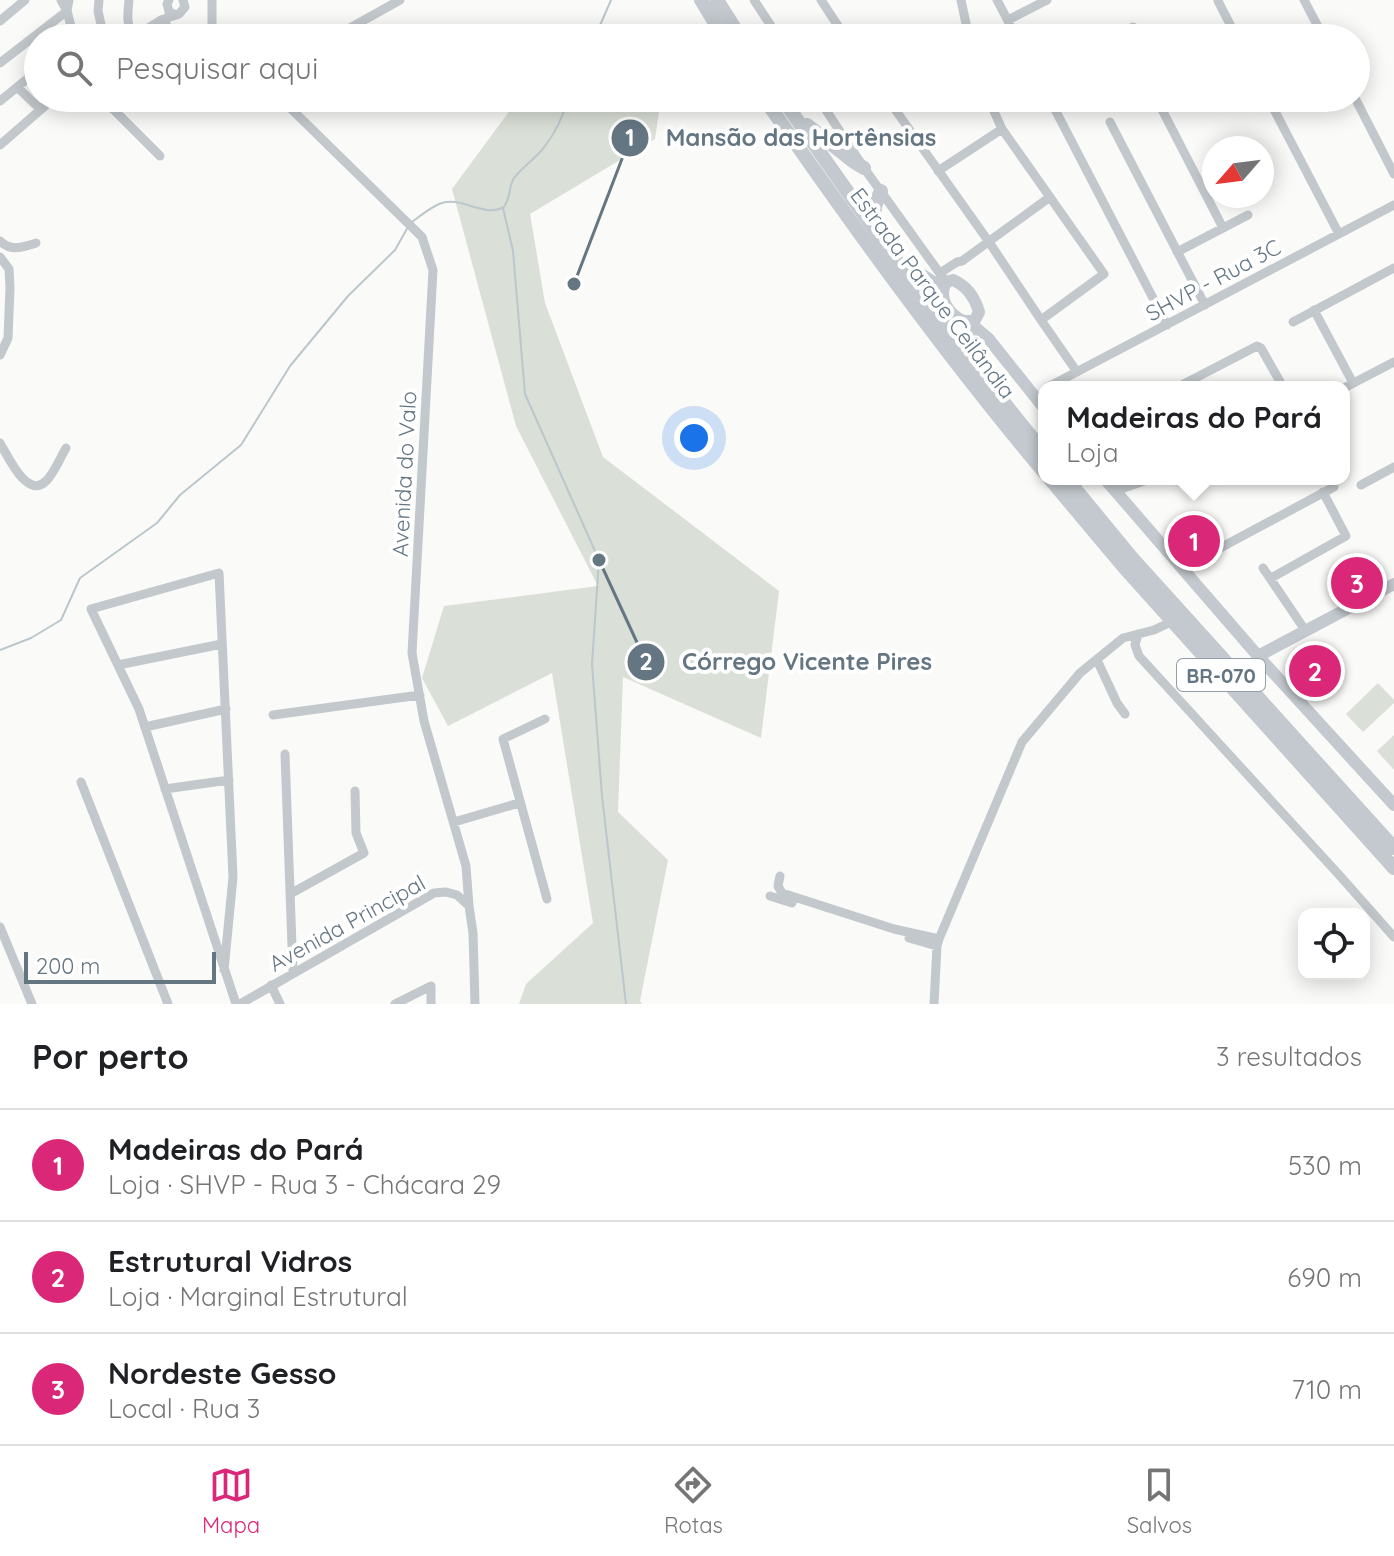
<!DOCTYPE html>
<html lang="pt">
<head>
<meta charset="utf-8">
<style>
  body { margin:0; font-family:Quicksand,sans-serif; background:#f2f2f2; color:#202124 }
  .controls { position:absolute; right:24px; bottom:24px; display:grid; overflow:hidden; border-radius:16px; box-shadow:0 4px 20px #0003 }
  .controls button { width:72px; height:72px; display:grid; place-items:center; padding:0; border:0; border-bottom:2px solid #e0e0e0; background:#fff; color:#202124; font:40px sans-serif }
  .compass { position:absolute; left:1202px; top:136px; width:72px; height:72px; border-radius:50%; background:#fff; box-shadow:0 4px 20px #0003; rotate:242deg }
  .scale { position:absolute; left:24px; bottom:20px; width:192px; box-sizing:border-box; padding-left:8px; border:4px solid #657683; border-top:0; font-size:22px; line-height:28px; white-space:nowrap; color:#657683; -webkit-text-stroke:6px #fff; paint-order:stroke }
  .you { position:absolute; left:694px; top:438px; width:28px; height:28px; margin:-20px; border:6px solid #fff; border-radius:50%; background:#1a73e8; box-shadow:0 0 0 12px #1a73e833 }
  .badge { display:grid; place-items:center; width:52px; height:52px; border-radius:50%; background:#db2777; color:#fff; font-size:26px; font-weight:700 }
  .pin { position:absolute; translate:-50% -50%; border:4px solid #fff; box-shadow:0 2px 8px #0006 }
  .popup { position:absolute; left:1038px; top:381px; width:312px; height:104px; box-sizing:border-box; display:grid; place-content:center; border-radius:16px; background:#fff; filter:drop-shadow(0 2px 6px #0005); font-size:26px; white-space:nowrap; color:#757577 }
  .popup b { font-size:30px; color:#202124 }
  .popup::after { content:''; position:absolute; left:50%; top:100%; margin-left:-16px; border:16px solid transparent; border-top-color:#fff }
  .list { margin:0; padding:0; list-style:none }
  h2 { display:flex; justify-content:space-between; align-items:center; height:104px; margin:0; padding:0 32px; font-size:34px }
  h2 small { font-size:26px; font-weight:400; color:#757577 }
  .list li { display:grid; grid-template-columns:52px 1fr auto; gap:24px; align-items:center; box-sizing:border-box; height:112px; padding:0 32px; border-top:2px solid #e0e0e0 }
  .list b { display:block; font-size:30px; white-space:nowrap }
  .list p { margin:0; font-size:26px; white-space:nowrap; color:#757577 }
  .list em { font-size:26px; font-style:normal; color:#757577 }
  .icon { flex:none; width:44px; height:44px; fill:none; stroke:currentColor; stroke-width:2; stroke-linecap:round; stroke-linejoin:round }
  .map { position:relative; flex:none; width:1394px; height:1004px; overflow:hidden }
  .search { position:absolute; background:#fff; box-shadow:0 4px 20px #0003; left:24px; right:24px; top:24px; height:88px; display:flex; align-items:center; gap:20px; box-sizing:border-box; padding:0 28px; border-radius:44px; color:#757577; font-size:30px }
  .sheet { height:440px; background:#fff }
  nav { display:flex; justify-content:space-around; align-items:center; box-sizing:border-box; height:112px; border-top:2px solid #e0e0e0; background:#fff; font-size:22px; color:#757577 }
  nav a { display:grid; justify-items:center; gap:4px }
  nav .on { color:#db2777 }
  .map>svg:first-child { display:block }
  .green { fill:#dadfd7 }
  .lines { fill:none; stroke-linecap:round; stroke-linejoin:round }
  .stream { stroke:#bbc7cb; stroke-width:2 }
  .minor { stroke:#c3c8cc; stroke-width:9 }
  .major { stroke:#c3c9ce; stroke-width:12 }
  .highway { stroke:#c3c9ce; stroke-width:14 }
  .labels { text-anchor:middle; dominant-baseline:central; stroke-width:8; stroke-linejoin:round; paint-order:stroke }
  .shield { fill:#fff; stroke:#939fa8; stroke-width:2 }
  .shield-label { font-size:20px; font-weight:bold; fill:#657683 }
  .street-label { font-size:22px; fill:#657683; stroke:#fff }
  .leader { fill:none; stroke:#657683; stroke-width:3 }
  .callout-dot { fill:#657683; stroke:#fff; stroke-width:3 }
  .mark-label { font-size:24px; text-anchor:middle; font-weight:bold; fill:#fff }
  .callout-label { font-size:24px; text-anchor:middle; font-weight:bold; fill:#657683; stroke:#fff; stroke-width:8; stroke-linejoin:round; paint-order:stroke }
</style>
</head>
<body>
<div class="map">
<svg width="1394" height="1004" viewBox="0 0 1394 1004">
  <rect width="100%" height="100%" fill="#fafaf8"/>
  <path class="green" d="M570,29L670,35L669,38H563Z
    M519,98H661L655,139L530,214L545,303L603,457L779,591L761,738L623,677L618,812L668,860L640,1001L642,1004H519L526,984L593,923L552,673L448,726L422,678L444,606L598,586L516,426L452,189Z
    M1378,683L1394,700V703L1363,732L1346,714Z
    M1394,735V770L1377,751Z"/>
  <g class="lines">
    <path class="stream" d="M592,38L601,23L611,0
      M568,98C563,118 555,134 542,150C533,160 522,168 514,178C508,188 511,199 503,208L513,251L525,394L599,560L592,664L602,796L626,1004
      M412,222C420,216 430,208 439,204C460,195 482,217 502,208
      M0,650L31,638L61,620L80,578L157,523L180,495L241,445L290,366L348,296L395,250L408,227"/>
    <path class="minor" d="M61,0L67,11L74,38
      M99,0L98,11L104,38
      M129,0C128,13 125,25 135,36
      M169,0L167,4L169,12L176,15
      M212,0V29L220,38
      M754,0L779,38
      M821,0L846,38
      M961,0L969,38
      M997,0L1017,38
      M1304,0L1324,38
      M1218,1L1237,38
      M165,19L169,38
      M1008,20L1047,0
      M0,21L25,0
      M132,38L161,20L179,14L185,7L183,0
      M332,38L400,0
      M1113,38L1133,27
      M0,63L67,11L69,0
      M17,87L40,109
      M102,98L160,156
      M280,98L422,237L433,270L412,653L424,721L466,866L469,906
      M818,98L864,168L946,282
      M887,98L989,242L1041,320L1104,274L1002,129L988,98
      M1049,98L1167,325
      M1156,98L1223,228
      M1268,98L1339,234
      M1355,98L1394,174
      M0,101L38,70
      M1110,122L1205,305
      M0,145L54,98
      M938,171L1002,129
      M0,241C11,252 23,247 36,243
      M1177,252L1248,215
      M0,257L9,269L10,288L8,338L0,355
      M940,273L957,262L962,261L1050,197
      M1314,310L1353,383
      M1041,320L1077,372
      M1293,322L1394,268
      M1048,387L1394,205
      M1178,387L1257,346L1261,348L1283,387
      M1344,388L1394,362
      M0,443C8,456 27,500 46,481C54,474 60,458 66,448
      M1361,485L1394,467
      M1115,491L1150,479
      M1263,568L1305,630
      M1181,569L1334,487
      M1271,578L1346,536L1323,492
      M1138,634L1135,645L1139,656L1341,877L1394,937
      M1097,660L1117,703L1125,714
      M118,665L222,644
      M273,715L420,695
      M545,719L503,739L547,899
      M145,727L226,709
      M285,754L293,973
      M81,782L168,1004
      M165,789L229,780
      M454,822L519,803
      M780,876L778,886L782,893L894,929L939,939
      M290,894L364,853L356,833L355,791
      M770,896L792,903
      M0,927L32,1004
      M909,938L937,946
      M224,970L233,877L219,573L91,609L139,709L236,1004
      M271,985L280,1004
      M240,1004L434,893L446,892L457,895L469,906L473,933L475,1004
      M395,1004L431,986V1004
      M934,1004L937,946L939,939L1022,742L1080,673L1123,638L1154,630L1173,621"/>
    <path class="major" d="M953,280C967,286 975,298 979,312L974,322C954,323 936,301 946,282Z
      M969,322L988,338L1044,408
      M1105,479L1258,656L1394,805
      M1258,656L1394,584"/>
    <path class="highway" d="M701,0L724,38
      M717,0L741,38
      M764,98C853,226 944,353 1044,472
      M782,98C866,219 950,339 1044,452
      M807,125L854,162L864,168
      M878,228C871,214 875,204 881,191
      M906,265L933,283L944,285
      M968,322L971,342L977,362
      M1050,479L1123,566L1394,868
      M1067,479L1132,558L1394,848"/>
  </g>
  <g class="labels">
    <rect class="shield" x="1177" y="659" width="88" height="32" rx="6"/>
    <g class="shield-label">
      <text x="1221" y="675">BR-070</text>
    </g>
    <g class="street-label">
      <text transform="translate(1213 280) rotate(-28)">SHVP - Rua 3C</text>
      <text transform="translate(933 293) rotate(53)">Estrada Parque Ceilândia</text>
      <text transform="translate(404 474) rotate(-87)">Avenida do Valo</text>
      <text transform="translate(347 923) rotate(-29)">Avenida Principal</text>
    </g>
  </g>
  <path class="leader" d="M574 284L630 138M599 560L646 662"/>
  <g class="callout-dot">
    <circle cx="574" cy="284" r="8"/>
    <circle cx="599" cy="560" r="8"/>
    <circle cx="630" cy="138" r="20"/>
    <circle cx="646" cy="662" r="20"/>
  </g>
  <g class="mark-label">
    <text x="630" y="146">1</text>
    <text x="646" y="670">2</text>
  </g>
  <g class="callout-label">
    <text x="801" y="146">Mansão das Hortênsias</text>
    <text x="807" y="670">Córrego Vicente Pires</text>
  </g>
</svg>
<div class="controls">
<button><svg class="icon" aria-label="locate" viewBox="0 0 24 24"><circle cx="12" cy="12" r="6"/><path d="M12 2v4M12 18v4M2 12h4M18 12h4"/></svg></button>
</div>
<svg class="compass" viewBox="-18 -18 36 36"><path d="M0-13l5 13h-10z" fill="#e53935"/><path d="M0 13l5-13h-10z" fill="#757577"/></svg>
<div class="scale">200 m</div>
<div class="you"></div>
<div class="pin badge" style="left:1194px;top:541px">1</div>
<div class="popup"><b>Madeiras do Pará</b>Loja</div>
<div class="pin badge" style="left:1315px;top:671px">2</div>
<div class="pin badge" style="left:1357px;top:583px">3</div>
<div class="search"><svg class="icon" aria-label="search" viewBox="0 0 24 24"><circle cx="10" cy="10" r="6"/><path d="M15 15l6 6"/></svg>Pesquisar aqui</div>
</div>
<section class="sheet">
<h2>Por perto<small>3 resultados</small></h2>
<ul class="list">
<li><span class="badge">1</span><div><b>Madeiras do Pará</b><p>Loja · SHVP - Rua 3 - Chácara 29</p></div><em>530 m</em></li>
<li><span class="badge">2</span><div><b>Estrutural Vidros</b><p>Loja · Marginal Estrutural</p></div><em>690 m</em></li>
<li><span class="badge">3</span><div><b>Nordeste Gesso</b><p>Local · Rua 3</p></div><em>710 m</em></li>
</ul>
</section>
<nav>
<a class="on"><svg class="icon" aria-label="map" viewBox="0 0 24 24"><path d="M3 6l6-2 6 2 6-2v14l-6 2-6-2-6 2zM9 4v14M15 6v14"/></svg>Mapa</a>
<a><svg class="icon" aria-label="directions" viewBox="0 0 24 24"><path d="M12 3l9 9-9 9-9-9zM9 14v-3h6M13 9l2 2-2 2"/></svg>Rotas</a>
<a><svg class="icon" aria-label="saved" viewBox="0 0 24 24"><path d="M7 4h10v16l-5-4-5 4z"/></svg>Salvos</a>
</nav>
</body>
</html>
